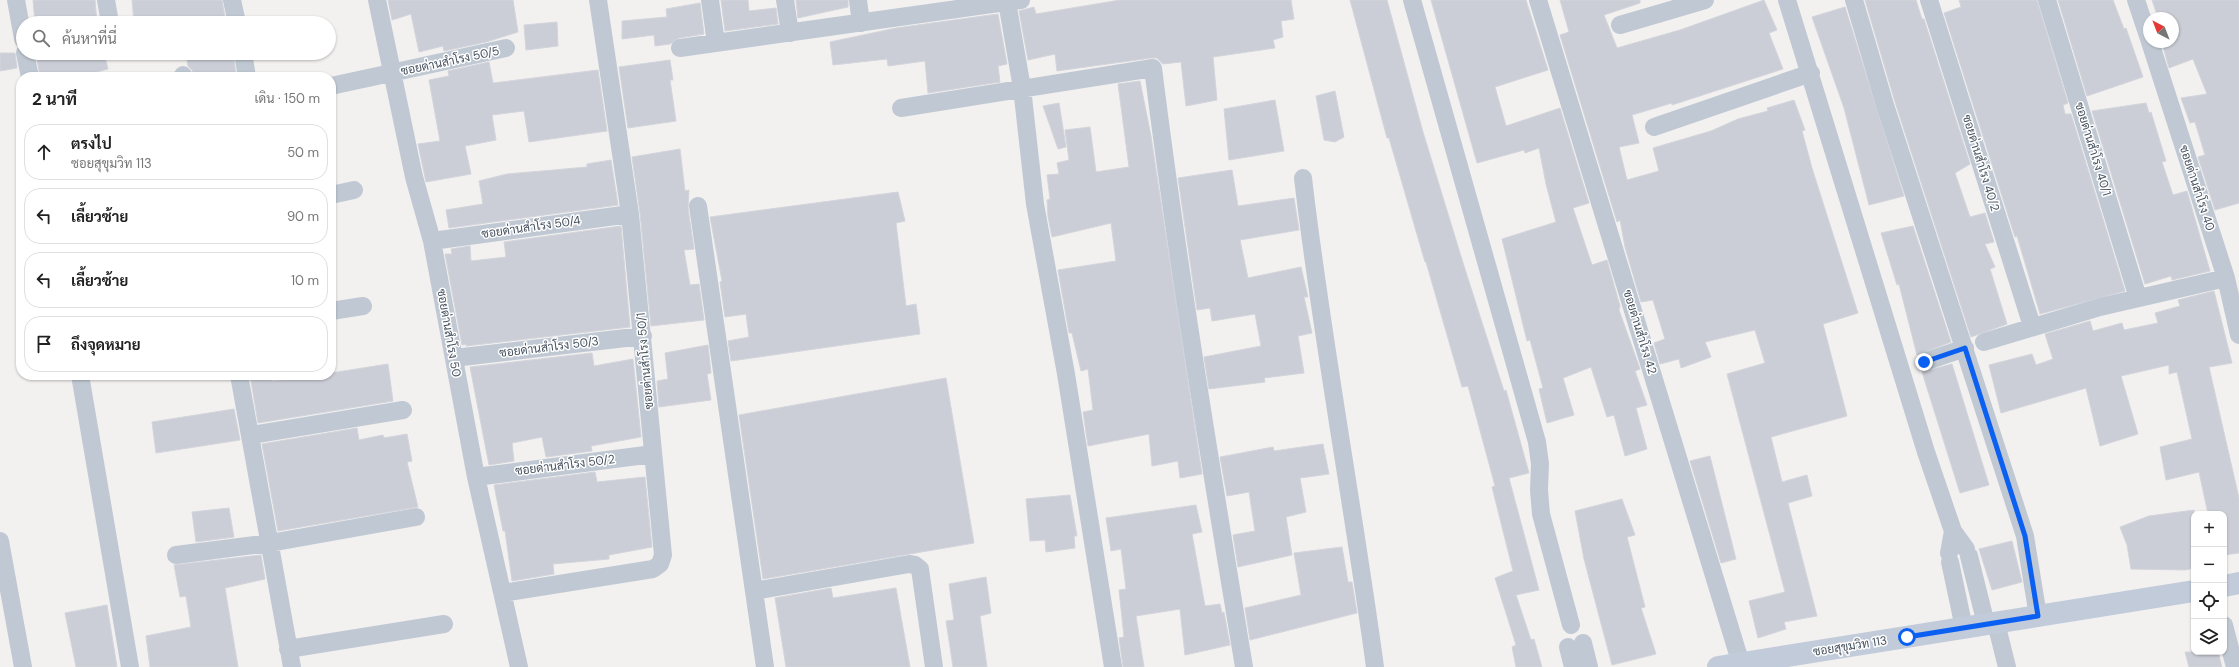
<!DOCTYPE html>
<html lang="th">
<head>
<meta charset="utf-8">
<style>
  body { margin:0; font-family:"DM Sans",Sarabun,sans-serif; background:#f6f6f6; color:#222 }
  .controls { position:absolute; right:12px; bottom:12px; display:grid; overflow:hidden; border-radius:8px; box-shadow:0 1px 3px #0004 }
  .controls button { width:36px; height:36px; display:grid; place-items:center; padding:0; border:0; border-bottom:1px solid #e0e0e0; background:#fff; color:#222; font:20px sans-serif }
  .compass { position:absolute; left:2143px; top:12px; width:36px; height:36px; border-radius:50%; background:#fff; box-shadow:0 1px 3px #0004; rotate:318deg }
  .stop { position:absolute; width:12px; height:12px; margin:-9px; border:3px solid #0c60f1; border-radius:50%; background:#fff }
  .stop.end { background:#0c60f1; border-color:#fff; box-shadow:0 1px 4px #0008 }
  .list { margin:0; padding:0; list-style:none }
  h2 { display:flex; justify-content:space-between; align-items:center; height:52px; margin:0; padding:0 16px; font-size:17px }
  h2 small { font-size:13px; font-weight:400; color:#767676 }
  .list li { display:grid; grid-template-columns:26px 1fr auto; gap:12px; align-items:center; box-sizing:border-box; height:56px; margin:0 8px 8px; padding:0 8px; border:1px solid #e0e0e0; border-radius:16px }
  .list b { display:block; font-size:15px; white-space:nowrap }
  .list p { margin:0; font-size:13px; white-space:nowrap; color:#767676 }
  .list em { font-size:13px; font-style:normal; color:#767676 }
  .icon { flex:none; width:22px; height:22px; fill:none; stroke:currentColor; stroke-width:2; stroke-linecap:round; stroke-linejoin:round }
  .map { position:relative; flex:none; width:2239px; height:667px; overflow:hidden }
  .search { position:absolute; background:#fff; box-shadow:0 1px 3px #0004; left:16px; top:16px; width:320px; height:44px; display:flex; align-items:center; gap:10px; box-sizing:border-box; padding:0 14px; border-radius:22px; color:#767676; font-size:15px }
  .panel { position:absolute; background:#fff; box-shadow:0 1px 3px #0004; left:16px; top:72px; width:320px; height:308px; border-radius:16px }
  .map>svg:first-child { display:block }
  .building { fill:#cbced6; stroke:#d3d5dc }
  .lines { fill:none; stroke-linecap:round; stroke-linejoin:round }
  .street { stroke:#c0c9d3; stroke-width:18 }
  .secondary { stroke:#c1cbda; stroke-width:22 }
  .route { stroke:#0c60f1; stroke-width:5 }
  .labels { text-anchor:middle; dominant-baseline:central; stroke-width:3; stroke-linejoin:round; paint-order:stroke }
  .street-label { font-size:12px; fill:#46525f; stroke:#fff }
</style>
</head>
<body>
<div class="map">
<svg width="2239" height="667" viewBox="0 0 2239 667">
  <rect width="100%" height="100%" fill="#f3f0f0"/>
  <path class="building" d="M33,0H95L97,23H35Z
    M132,0H222L226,23H134Z
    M388,0H513L518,32L486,42L444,51L443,46L419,52L411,14L392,20Z
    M721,0H748L749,11L776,8L778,24L725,31Z
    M796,0H848V7L798,18Z
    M1120,0H1291L1294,19L1281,21L1283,37L1273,40L1275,48L1213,57L1217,100L1186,106L1181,62L1163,64L1157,58H1151L1057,71L1055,54L1028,60L1019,11L1034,7L1036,14Z
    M1350,0H1387L1423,132L1464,266L1504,391L1506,390L1529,473L1509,478L1539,590L1516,595L1531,640L1534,639L1542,667H1516L1512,647L1516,645L1495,578L1513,571L1492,487L1495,486L1468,386L1462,387L1426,262H1425L1389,138H1387Z
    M1431,0H1526L1548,70L1495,87L1506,126L1560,108L1589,203L1573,208L1592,265L1607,260L1620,306L1619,310L1640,369L1635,371L1647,405L1636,408L1647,449L1625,456L1614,415L1607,417L1591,367L1563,378L1574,415L1547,423L1539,389L1543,388L1530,340L1527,341L1502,239L1556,222L1546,184L1539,148L1525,153L1524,150L1477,163Z
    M1560,0H1640V3L1604,15L1617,48L1680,30L1764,0L1777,30L1769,33L1783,69L1672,105V103L1632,115L1639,143L1619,147L1627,180L1659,171L1653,148L1711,131L1738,119L1768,111L1767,108L1794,100L1805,130L1802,131L1812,168L1858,313L1823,324L1847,416L1771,437L1782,482L1807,475L1812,496L1788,503L1817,616L1784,622L1786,629L1758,638L1749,601L1785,592L1727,374L1765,363L1755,330L1705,342L1711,357L1681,368L1679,359L1660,364L1654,343L1665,339L1653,300L1641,302L1625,247L1620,220L1617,222L1560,35L1569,32Z
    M1865,0H1916L1922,19H1924L1970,164L1955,173L1970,217L1985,213L1994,242L1985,244L1995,267L1990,269L2007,324L1971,337L1895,102Z
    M1959,0H2037L2068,103L2063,105L2065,114H2071L2125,291L2040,314L2017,236L2015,237L1944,13L1961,7Z
    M2058,0H2113L2124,29L2126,28L2143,77L2087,96Z
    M2152,0H2239V203L2215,210L2198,157L2205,155L2195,122L2190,123L2181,98L2207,94L2193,59L2169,68L2162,43L2173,42V18H2158Z
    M700,3L704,34L679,38L670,44L655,46L654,35L622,39V21L667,17L666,9Z
    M1845,7L1904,196L1869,205L1844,108L1812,17Z
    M998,14L1007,64L998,66L1000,82L928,93L925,61L888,66L887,59L833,65L830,42L896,28Z
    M557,22L558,46L526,50L524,25Z
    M0,53H15L17,68L0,71Z
    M36,53H104L108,69L77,77H40Z
    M186,53H233L236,75L228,77H194L192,70L188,66Z
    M670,60L673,80H670L676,121L628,128L619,67Z
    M489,62L493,83L598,70L607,131L529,142L524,111L492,115L496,140L465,146L471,174L426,182L418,144L440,141L429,80L449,76L448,71Z
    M1140,81L1151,136L1202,474L1180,478L1178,461L1152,466L1149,434L1088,446L1083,412L1093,410L1088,369L1081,371L1072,333H1069L1058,270L1116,261L1111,223L1052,237L1048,217L1047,200L1050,199L1047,175L1059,174L1057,163L1069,160L1065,130L1090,127L1096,172L1129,167L1118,84Z
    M1335,91L1344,137L1335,142L1324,140L1316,96Z
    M1275,100L1284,151L1229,160L1224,109Z
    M1059,103L1066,147L1058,149L1043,106Z
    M2146,103L2149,113L2151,112L2166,161L2162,162L2173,195L2187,191L2210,271L2172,280L2171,276L2145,284L2092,111Z
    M680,149L685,191L689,190L688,208L694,249L684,250L690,285L699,284L704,320L651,326L640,213L632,157Z
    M611,160L618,205L449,228L446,210L483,204L479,181L507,174L587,167V164Z
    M1232,170L1238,206L1294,198L1299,230L1240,240L1248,278L1301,267L1308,297H1304L1312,333L1298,336L1304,373L1264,378L1265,382L1209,389L1204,357L1261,346L1255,314L1212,321L1210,308L1197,310L1178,178Z
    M898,192L905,221L896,223L906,306L916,304L920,334L731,361L728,341L749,337L746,314L725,317L720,282L722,281L710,217Z
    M621,226L630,327L466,346V344L462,345L445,254H452L451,249L470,246L471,261L506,257L504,242Z
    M1913,226L1951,342L1917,355L1899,284L1897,285L1881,233Z
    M2214,291L2232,363L2209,367L2239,498V553L2224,555V514H2208L2199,472L2166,480L2160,447L2192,439L2177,372L2169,374V365L2121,376L2138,434L2100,446L2086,388L2001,413L1989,365L2032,354L2036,365L2053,359L2045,334L2090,321L2093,331L2122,323L2124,330L2158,323L2155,313L2180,306L2178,300Z
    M708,345L711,373L707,374L711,400L659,407L657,381L668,379L665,353Z
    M592,353L594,366L633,359L641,437L591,446L592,451L546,457L542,437L512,443L514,461L489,465L470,367Z
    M388,364L393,401L258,423L250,375H271L272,381L331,375V373Z
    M1952,364L1989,485L1960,493L1922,372Z
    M946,378L974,543L763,579L739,415Z
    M234,409L240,440L156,453L152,422Z
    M357,428L359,440L383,435L384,438L407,434L412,461L407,462L418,507L278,531L262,444Z
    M1323,444L1329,474L1300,478L1306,512L1286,517L1292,555L1238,567L1233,535L1255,531L1249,492L1227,496L1220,457L1273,447L1274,451Z
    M1710,456L1736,559L1721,563L1690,461Z
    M595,472L597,482L645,477L652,547L609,555V559L553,564L554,574L512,581L505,531H503L494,485Z
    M1070,495L1077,536H1074L1075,548L1046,552L1045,540L1030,541L1026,499Z
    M1622,499L1635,535L1627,537L1645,607L1641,608L1656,654L1612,665L1584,559L1575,511Z
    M1196,505L1202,532L1192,534L1205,606L1220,604L1222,613L1224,612L1230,645L1185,655L1180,609L1136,616L1144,667H1123L1119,638L1124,637L1119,590L1126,589L1121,549L1111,551L1106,518Z
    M229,508L234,537L196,542L192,512Z
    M2194,510V568L2185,570L2131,569L2127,545L2120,527L2149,516Z
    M2012,541L2022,582L1992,590L1979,549Z
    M1342,547L1348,582H1352L1357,613L1250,640L1245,608L1301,595L1294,553Z
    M261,555L265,579L225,588L238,667H150L146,636L191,627L186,596L180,597L174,565Z
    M986,577L991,613L980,616L987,667H953L946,621L954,620L949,584Z
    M831,588L833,598L896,588L910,667H786L775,598Z
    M107,605L117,667H76L65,613Z
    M2185,652H2218L2222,667H2189Z"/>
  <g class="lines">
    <path class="street" d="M16,0L23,39
      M106,0L110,23
      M232,0L237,23
      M377,0L414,177L432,241L476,477L519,667
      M710,0L716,43
      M785,0L790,33
      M858,0L861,23
      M1412,0L1537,442L1540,464L1539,490L1541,514L1571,625
      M1538,0L1741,664
      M1787,0L1926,452L1953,531
      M1854,0L1885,105L2025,536L2038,616
      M1929,0L2032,326
      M2047,0L2138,298
      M2136,0L2149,39
      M1007,2L1022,88L1035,204L1066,374L1113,667
      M1620,25L1705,0
      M2150,42L2226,278L2239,335
      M680,48L1021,0
      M25,53L30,77
      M243,53L247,77
      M183,75V77
      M331,86L506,48
      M901,108L1153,68C1178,268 1211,468 1244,667
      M1654,127L1811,73
      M1303,178C1322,341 1353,504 1375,667
      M331,195L354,190
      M698,206L765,667
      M432,241L630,214
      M331,311L363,306
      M1984,342L2100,307L2226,278
      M454,358L643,336
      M1924,362L1965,348
      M80,375L130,667
      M239,375L292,667
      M251,435L403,410
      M476,477L653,454
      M0,541L23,667
      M1949,553L1953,531L1966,549
      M176,555L270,543L416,517
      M1969,556L1986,624
      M1950,562L1964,628
      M754,591L909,564L915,565L920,569L934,667
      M503,593L653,569L660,564L663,555L630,214L598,0
      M1996,623L2007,667
      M2224,625L2235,667
      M1583,643L1589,667
      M1568,647L1573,667
      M288,649L444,624"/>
    <path class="secondary" d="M2224,586L2239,583
      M1718,667L2194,591"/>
  </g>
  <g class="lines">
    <path class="route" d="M1907,637L2038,616L2025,536L1965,348L1924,362"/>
  </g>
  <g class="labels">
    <g class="street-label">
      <text transform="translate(450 61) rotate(-12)">ซอยด่านสำโรง 50/5</text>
      <text transform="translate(2093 149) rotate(73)">ซอยด่านสำโรง 40/1</text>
      <text transform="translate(1981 163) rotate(73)">ซอยด่านสำโรง 40/2</text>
      <text transform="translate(2197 188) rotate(72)">ซอยด่านสำโรง 40</text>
      <text transform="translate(531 227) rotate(-8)">ซอยด่านสำโรง 50/4</text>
      <text transform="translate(1640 332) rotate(73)">ซอยด่านสำโรง 42</text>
      <text transform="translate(449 333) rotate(80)">ซอยด่านสำโรง 50</text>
      <text transform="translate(549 347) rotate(-7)">ซอยด่านสำโรง 50/3</text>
      <text transform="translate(645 361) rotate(-95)">ซอยด่านสำโรง 50/1</text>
      <text transform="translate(565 465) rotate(-7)">ซอยด่านสำโรง 50/2</text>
      <text transform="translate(1850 646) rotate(-9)">ซอยสุขุมวิท 113</text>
    </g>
  </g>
</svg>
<div class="controls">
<button>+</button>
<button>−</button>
<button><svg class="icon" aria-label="locate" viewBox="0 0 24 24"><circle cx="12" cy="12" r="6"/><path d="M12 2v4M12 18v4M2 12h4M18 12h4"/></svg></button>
<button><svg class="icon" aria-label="layers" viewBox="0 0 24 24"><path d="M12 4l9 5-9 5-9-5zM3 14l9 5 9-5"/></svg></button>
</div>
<svg class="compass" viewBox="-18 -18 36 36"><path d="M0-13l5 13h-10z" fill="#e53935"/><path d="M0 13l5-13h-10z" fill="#767676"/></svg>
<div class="stop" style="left:1907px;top:637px"></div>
<div class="stop end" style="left:1924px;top:362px"></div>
<div class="search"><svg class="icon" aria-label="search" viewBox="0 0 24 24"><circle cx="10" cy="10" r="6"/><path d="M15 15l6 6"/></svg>ค้นหาที่นี่</div>
<section class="panel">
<h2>2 นาที<small>เดิน · 150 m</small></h2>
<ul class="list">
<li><svg class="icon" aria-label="ahead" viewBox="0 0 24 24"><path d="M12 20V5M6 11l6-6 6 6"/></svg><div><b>ตรงไป</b><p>ซอยสุขุมวิท 113</p></div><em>50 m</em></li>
<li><svg class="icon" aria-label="left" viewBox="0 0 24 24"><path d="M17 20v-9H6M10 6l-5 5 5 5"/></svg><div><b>เลี้ยวซ้าย</b></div><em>90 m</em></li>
<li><svg class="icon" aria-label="left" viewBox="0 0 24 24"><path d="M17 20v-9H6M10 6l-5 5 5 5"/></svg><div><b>เลี้ยวซ้าย</b></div><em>10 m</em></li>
<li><svg class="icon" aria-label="arrive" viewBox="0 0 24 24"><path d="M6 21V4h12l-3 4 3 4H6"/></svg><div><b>ถึงจุดหมาย</b></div></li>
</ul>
</section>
</div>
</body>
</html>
